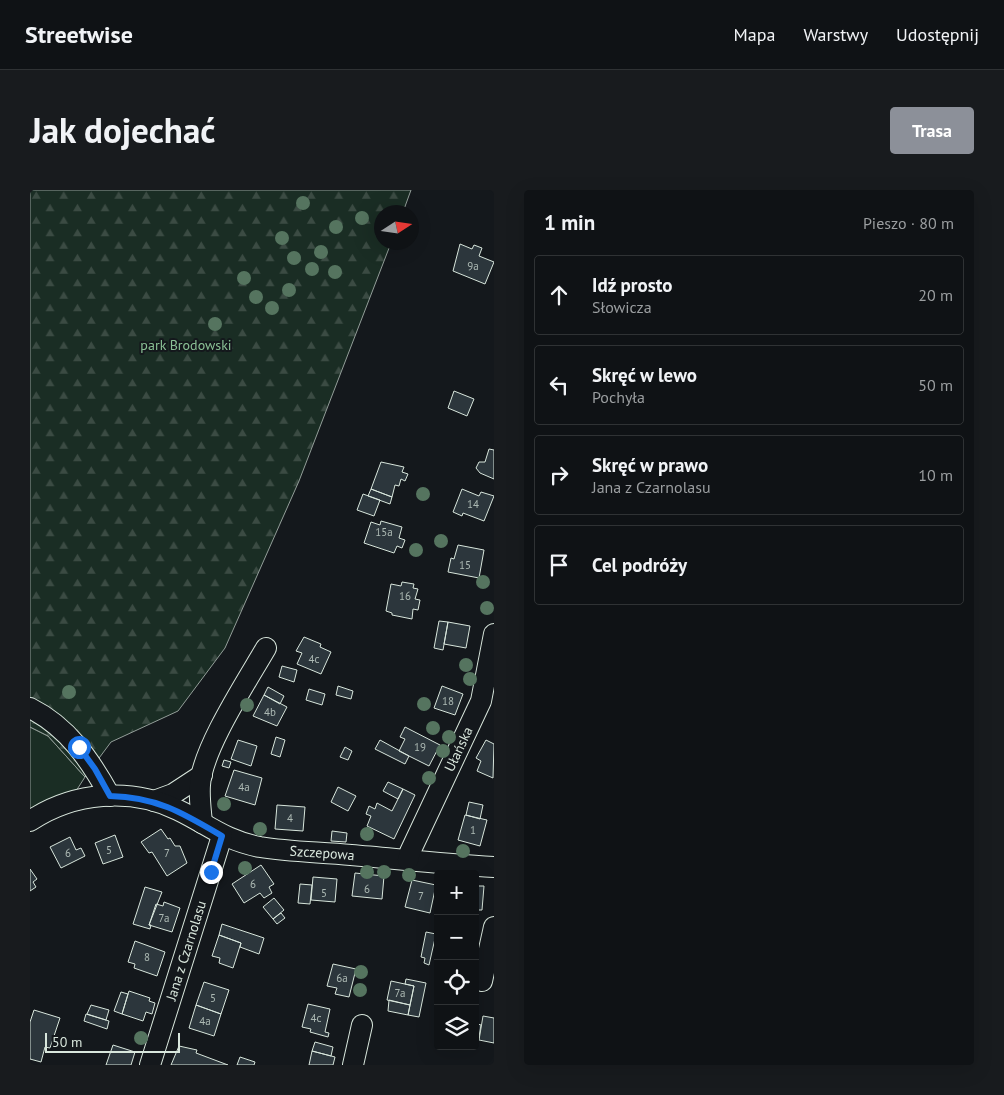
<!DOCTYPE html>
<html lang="pl">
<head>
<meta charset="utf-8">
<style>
  body { margin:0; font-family:"PT Sans",sans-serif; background:#181b1e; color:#f1f3f6 }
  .controls { position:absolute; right:15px; bottom:15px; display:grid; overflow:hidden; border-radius:5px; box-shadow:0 5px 20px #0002 }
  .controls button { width:45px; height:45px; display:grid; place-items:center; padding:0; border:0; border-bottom:1px solid #2f3234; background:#0f1215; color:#f1f3f6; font:25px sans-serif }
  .compass { position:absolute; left:344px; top:15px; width:45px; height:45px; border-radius:50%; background:#0f1215; box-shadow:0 5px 20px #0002; rotate:78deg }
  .scale { position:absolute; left:15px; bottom:12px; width:135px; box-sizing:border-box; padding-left:5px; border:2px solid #d8e6dc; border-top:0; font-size:14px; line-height:18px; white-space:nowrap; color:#d8e6dc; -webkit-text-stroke:4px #14181c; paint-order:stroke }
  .stop { position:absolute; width:15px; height:15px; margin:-11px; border:4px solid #1a73e8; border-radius:50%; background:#fff }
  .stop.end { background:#1a73e8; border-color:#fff; box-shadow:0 1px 5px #0008 }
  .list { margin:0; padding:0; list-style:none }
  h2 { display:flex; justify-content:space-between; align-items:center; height:65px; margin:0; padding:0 20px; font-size:21px }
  h2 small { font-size:16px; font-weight:400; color:#9b9ea0 }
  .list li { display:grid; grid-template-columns:32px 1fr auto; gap:15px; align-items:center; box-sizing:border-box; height:80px; margin:0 10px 10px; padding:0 10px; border:1px solid #2f3234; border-radius:5px }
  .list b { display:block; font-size:19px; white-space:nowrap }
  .list p { margin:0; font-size:16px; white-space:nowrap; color:#9b9ea0 }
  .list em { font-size:16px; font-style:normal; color:#9b9ea0 }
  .icon { flex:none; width:28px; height:28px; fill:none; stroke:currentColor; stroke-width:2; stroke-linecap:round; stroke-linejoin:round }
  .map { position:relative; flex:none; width:464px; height:875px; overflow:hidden; border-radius:5px }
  header { display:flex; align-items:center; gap:30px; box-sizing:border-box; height:70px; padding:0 25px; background:#0f1215; border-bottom:1px solid #2f3234 }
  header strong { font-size:24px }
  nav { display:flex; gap:28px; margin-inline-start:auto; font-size:18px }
  .intro { display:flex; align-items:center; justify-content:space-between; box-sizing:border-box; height:120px; padding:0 30px }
  h1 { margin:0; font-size:35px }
  .button { padding:12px 22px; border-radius:5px; background:#8c9099; color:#fff; font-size:18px; font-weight:700 }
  main { display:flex; gap:30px; padding:0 30px }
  aside { flex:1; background:#0f1215; border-radius:5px; box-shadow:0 5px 20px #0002 }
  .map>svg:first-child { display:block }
  .grass { fill:#1a2d24; stroke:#939e99 }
  .forest { fill:url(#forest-firs); stroke:#939e99 }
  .building { fill:#2c363c; stroke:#d8e6dc }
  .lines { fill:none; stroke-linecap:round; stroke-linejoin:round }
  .minor-casing { stroke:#d8e6dc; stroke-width:22 }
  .minor { stroke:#14181c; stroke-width:20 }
  .tree { fill:#55745f }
  .route { stroke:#1a73e8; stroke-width:6 }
  .labels { text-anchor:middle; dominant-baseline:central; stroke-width:4; stroke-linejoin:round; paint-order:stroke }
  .number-label { font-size:11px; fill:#adbab4 }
  .park-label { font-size:14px; fill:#8ac095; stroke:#14181c }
  .street-label { font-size:14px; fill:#d8e6dc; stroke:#14181c }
</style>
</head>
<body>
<header>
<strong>Streetwise</strong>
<nav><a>Mapa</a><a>Warstwy</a><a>Udostępnij</a></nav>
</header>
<div class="intro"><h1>Jak dojechać</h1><a class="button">Trasa</a></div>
<main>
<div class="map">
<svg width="464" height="875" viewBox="0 0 464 875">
  <defs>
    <pattern id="forest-firs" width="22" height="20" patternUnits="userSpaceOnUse" patternTransform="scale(1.25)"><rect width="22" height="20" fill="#1a2d24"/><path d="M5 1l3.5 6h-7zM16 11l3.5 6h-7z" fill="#3b4b43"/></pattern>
  </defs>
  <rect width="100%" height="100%" fill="#14181c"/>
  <path class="grass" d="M0,537L18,546L55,587L46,601L0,623Z"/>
  <path class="forest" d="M0,0H381L373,22H352V52L361,53L269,291L195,458L148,521L81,552L55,587L18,546L0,537Z"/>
  <path class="building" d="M430,54L442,59L444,55L452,58L449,66L464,72L455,94L423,81Z
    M424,201L444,209L437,226L418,218Z
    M459,259L464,260V289L450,283L446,278L449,272H455Z
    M351,272L374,277L372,282L378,284L375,291L371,289L369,296L365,295L362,307L341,299Z
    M341,299L362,307L360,314L338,306Z
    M432,299L449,306L451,302L464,306L454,331L433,323L432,326L423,322Z
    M333,304L350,310L344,326L327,320Z
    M351,331L372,337L369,348L375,350L372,358L367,356L364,363L334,353L341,332L350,335Z
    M428,355L454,360L449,388L418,382L421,368L424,369Z
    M372,392L384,394L383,398L388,399L385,409L390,410L388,420L383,419L382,429L362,425V423L356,421L361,394L371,396Z
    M409,431L418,432L413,460L404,458Z
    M418,432L440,436L436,458L414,454Z
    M274,447L291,454L290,457L301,462L291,484L267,474L272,463L266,461Z
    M252,476L267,480L264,492L249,487Z
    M308,496L323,501L321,509L306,505Z
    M412,496L433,504L425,525L404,518Z
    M238,497L254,506L250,514L234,505Z
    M279,499L295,504L292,515L276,510Z
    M234,505L257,517L247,536L223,526Z
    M375,537L410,555L399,576L369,561L375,549L370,547Z
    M246,547L255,550L250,567L241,564Z
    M208,550L227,556L221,576L201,569Z
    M350,550L379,566L375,574L345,559Z
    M456,550L464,554L463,588L447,581L451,571L446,568Z
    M315,557L322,561L318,570L310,567Z
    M194,570L201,572L199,578L192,576Z
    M204,580L232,588L225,615L195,606Z
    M358,592L373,599L368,609L353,601Z
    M308,597L326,606L318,621L301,612Z
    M373,599L385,605L364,649L337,636L341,626L336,624L339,616L345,619L347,613L362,621Z
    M439,612L453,615L450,629L436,625Z
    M247,615L275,617L273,641L245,639Z
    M435,625L457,630L450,656L428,650Z
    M131,639L138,649L140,648L145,656H150L157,673L137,686L122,662L119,663L111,652Z
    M302,641L317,643L316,652L301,651Z
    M85,645L93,667L73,674L65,653Z
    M40,647L46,660L51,658L55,666L31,678L20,657Z
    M231,675L244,694L239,697L242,703L234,708L230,703L214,713L202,694Z
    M0,679L7,689L3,692L6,697L0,701Z
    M325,683L354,686L352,709L322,706Z
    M283,687L307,689L305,712L281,710Z
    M382,690L406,695L400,723L375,717Z
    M270,694L282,695L280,714L268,713Z
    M445,696H454L452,720H445Z
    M115,697L132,702L119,735H121L120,739L103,734Z
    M244,708L254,720L243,729L233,717Z
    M134,712L150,718L142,742L119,735L126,714L133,716Z
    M251,723L255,728L247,734L243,729Z
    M192,734L234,748L229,764L210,757L211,753L189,745Z
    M396,742L406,744L399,775L394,773L395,768L391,767Z
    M189,745L211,753L203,778L189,773L190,768L182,766Z
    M105,751L135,762L127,786L104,778L105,774L98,772Z
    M303,774L326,779L319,807L305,804L307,798L297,796Z
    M376,789L396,793L389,827L378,825L384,796L375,794Z
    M361,791L384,796L380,815L357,810Z
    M174,792L199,800L191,824L166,815Z
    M99,801L120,808L119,811L125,813L122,824L116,822L113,831L92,824Z
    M91,802L98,804L92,824L84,821Z
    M359,810L380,815L378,825L358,821Z
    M278,814L300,819L295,842L299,843L298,847L280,842L281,839L272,837Z
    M61,815L79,820L76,830L57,824Z
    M166,815L191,824L184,846L159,838Z
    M4,820L30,828L20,858L15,857L11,872L0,869V832Z
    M56,824L79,831L77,839L54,831Z
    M453,826L464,828V853L449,850Z
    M445,833L451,835L448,853L445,852Z
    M285,852L303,857L301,866L282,861Z
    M83,855L105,862L101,875H76Z
    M149,856L167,860L166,863L198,875H141Z
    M282,861L305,867L303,875H279Z
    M210,867L225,872L224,875H207Z"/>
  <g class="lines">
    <defs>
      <g id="minor">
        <path d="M0,518C38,537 60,570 80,606"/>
        <path d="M124,611L143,604L172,585"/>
        <path id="s1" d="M0,631C43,602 101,597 148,620C179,635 194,650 230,657C260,662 291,662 321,665C368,669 416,674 464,677"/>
        <path d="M172,633C171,621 169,608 170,595C172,559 217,491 236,458"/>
        <path id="s2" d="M378,670L380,662L451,511L464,444"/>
        <path d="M452,791L464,737"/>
        <path id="s3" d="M120,875L192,646"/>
        <path d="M323,875L332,835"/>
      </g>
    </defs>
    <use href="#minor" class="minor-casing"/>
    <use href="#minor" class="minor"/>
  </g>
  <g class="tree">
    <circle cx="273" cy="13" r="7"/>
    <circle cx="332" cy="28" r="7"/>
    <circle cx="306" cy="37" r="7"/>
    <circle cx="252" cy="48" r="7"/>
    <circle cx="291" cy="62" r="7"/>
    <circle cx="264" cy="68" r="7"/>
    <circle cx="282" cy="79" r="7"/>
    <circle cx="305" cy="82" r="7"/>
    <circle cx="214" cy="88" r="7"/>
    <circle cx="259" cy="100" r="7"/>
    <circle cx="226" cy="107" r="7"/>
    <circle cx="242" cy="118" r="7"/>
    <circle cx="185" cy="134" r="7"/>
    <circle cx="393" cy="304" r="7"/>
    <circle cx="411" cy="351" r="7"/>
    <circle cx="386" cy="360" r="7"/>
    <circle cx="453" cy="392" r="7"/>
    <circle cx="457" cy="418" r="7"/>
    <circle cx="436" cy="475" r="7"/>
    <circle cx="440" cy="489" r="7"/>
    <circle cx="39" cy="502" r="7"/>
    <circle cx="394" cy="514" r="7"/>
    <circle cx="217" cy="515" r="7"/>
    <circle cx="403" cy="538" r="7"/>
    <circle cx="419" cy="547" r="7"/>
    <circle cx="413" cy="561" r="7"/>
    <circle cx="399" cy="588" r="7"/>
    <circle cx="194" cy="614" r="7"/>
    <circle cx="230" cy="639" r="7"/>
    <circle cx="337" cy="644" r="7"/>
    <circle cx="433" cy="661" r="7"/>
    <circle cx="215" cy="678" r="7"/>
    <circle cx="337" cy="682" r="7"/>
    <circle cx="354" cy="682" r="7"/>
    <circle cx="379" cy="685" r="7"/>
    <circle cx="331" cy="782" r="7"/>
    <circle cx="330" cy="800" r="7"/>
    <circle cx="111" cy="848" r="7"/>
  </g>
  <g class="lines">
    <path class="route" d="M49,557L65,579L80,606C127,607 153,623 192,646L181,682"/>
  </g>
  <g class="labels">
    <g class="number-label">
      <text x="443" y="76">9a</text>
      <text x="443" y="314">14</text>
      <text x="354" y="342">15a</text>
      <text x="435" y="375">15</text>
      <text x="375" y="406">16</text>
      <text x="284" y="469">4c</text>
      <text x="418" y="511">18</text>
      <text x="240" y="522">4b</text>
      <text x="390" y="557">19</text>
      <text x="214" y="597">4a</text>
      <text x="260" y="628">4</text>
      <text x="443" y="640">1</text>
      <text x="79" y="660">5</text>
      <text x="38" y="663">6</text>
      <text x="137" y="663">7</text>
      <text x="223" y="694">6</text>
      <text x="337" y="699">6</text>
      <text x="294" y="703">5</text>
      <text x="391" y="706">7</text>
      <text x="134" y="728">7a</text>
      <text x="117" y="767">8</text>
      <text x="312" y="788">6a</text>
      <text x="370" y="803">7a</text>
      <text x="183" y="808">5</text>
      <text x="286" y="828">4c</text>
      <text x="175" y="831">4a</text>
    </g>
    <g class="park-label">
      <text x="156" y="155">park Brodowski</text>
    </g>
    <g class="street-label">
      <text stroke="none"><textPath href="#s2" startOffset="122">Ułańska</textPath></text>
      <text stroke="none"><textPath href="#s1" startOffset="308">Szczepowa</textPath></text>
      <text stroke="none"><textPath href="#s3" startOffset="120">Jana z Czarnolasu</textPath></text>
    </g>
  </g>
</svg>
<div class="controls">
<button>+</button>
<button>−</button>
<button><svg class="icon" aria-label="locate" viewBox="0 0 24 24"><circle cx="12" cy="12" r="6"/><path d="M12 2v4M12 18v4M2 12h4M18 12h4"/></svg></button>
<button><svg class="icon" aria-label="layers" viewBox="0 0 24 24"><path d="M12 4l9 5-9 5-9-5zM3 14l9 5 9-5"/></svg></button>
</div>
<svg class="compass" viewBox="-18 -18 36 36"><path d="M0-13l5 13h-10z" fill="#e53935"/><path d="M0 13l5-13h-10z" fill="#9b9ea0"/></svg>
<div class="scale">50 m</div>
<div class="stop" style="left:49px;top:557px"></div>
<div class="stop end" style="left:181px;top:682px"></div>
</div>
<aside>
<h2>1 min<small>Pieszo · 80 m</small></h2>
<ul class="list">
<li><svg class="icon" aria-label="ahead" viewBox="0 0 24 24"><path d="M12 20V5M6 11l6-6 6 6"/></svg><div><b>Idź prosto</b><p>Słowicza</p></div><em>20 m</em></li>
<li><svg class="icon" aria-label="left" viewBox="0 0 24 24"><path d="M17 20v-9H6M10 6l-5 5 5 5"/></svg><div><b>Skręć w lewo</b><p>Pochyła</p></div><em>50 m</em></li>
<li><svg class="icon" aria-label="right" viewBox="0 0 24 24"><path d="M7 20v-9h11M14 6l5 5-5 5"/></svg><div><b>Skręć w prawo</b><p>Jana z Czarnolasu</p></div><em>10 m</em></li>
<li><svg class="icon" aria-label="arrive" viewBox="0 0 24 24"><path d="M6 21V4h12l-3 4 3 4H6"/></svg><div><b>Cel podróży</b></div></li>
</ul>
</aside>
</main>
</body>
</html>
